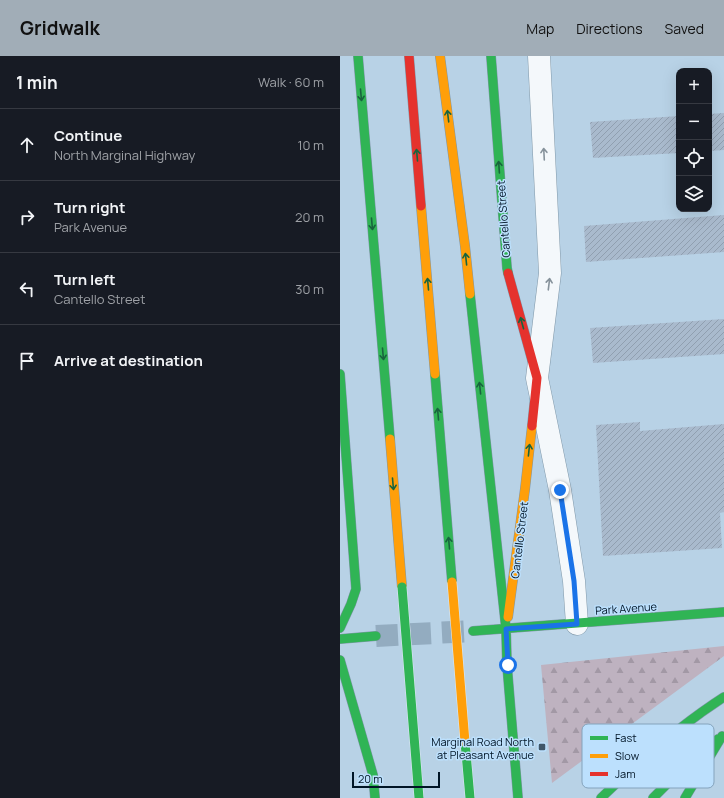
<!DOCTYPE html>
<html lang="en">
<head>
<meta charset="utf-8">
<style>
  body { margin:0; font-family:Manrope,sans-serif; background:#20242c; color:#f1f3f6 }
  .controls { position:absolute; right:12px; top:12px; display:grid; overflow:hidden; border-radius:8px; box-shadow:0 4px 16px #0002 }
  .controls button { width:36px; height:36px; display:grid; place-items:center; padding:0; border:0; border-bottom:1px solid #363941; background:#171b24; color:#f1f3f6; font:20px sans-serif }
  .scale { position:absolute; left:12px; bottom:10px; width:88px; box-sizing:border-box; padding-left:4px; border:2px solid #001526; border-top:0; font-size:11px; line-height:14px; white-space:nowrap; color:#001526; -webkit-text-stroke:3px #bce0fd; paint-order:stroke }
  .stop { position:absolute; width:12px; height:12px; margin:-9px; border:3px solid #1a73e8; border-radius:50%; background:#fff }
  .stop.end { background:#1a73e8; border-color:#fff; box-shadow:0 1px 4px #0008 }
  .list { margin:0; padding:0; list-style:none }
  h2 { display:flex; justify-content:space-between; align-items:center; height:52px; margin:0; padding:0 16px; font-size:17px }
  h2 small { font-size:13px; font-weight:400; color:#9ea1a6 }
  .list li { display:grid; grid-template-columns:26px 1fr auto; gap:12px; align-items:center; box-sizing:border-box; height:72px; padding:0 16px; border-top:1px solid #363941 }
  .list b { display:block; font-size:15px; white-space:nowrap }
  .list p { margin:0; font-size:13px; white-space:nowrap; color:#9ea1a6 }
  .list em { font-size:13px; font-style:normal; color:#9ea1a6 }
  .icon { flex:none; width:22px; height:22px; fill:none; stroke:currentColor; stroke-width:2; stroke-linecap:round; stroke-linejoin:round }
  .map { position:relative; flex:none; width:384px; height:742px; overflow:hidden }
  header { display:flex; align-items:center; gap:24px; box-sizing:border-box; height:56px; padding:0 20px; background:#a1adb7; color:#111 }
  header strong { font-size:19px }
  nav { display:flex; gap:22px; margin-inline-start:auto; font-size:14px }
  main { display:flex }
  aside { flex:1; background:#171b24 }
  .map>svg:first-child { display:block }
  .forest { fill:url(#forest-firs) }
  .building { fill:url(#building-hatch) }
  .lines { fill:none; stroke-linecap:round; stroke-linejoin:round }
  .secondary-tunnel { stroke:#93acc0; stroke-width:22; stroke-dasharray:22 11; stroke-linecap:butt }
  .street-casing { stroke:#7f97a8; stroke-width:23 }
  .fast-casing { stroke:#7f97a8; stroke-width:10 }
  .slow-casing { stroke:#7f97a8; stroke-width:10 }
  .jam-casing { stroke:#7f97a8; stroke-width:10 }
  .street { stroke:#f4f8fb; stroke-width:22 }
  .fast { stroke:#30b455; stroke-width:9 }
  .slow { stroke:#ff9f0a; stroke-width:9 }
  .jam { stroke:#e5322d; stroke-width:9 }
  .fast-bridge-casing { stroke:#dfebf4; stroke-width:10; stroke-linecap:butt }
  .slow-bridge-casing { stroke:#dfebf4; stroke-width:10; stroke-linecap:butt }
  .fast-bridge { stroke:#30b455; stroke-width:9 }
  .slow-bridge { stroke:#ff9f0a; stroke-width:9 }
  .oneway { stroke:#18643e }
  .oneway2 { stroke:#86929b }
  .route { stroke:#1a73e8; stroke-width:5 }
  .poi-dot { fill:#405769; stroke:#bce0fd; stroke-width:1.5 }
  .labels { text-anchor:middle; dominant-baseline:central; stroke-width:3; stroke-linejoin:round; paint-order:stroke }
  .street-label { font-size:11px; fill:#001526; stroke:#bce0fd }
  .poi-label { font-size:11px; fill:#001526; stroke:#bce0fd; text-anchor:end }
  .key { fill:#bce0fd; stroke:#84a3bc; stroke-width:1 }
  .key-label { font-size:11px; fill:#001526 }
</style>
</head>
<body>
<header>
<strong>Gridwalk</strong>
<nav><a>Map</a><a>Directions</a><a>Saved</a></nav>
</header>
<main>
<aside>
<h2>1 min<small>Walk · 60 m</small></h2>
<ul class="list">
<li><svg class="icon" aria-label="ahead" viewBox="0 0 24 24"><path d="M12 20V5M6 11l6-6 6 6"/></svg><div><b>Continue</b><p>North Marginal Highway</p></div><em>10 m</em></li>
<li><svg class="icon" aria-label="right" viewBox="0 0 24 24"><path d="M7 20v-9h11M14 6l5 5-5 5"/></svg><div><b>Turn right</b><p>Park Avenue</p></div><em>20 m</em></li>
<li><svg class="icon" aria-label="left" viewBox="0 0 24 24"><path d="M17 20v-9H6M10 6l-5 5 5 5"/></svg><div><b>Turn left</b><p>Cantello Street</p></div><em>30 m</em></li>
<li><svg class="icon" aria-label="arrive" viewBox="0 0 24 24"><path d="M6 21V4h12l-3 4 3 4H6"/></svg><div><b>Arrive at destination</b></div></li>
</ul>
</aside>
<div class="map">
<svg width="384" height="742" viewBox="0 0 384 742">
  <defs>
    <pattern id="forest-firs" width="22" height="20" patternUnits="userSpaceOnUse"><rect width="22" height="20" fill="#beb2c0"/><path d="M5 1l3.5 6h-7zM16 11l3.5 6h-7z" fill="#a298a5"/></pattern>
    <pattern id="building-hatch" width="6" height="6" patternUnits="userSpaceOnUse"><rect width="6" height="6" fill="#a9bacd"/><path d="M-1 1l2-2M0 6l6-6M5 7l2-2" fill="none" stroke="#909fb0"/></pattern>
  </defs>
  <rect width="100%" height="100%" fill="#b8d2e6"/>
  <path class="forest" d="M384,590V600L212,727L201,609Z"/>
  <path class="building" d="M384,57V94L369,95V58Z
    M339,60V97L253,102L250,66Z
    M384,159V196L246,206L244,170Z
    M384,263V298L253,307L250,272Z
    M300,366V375L384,368V456L380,457L382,492L263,500L256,369Z"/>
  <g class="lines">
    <path class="secondary-tunnel" d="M36,580L133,575"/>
    <defs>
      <path id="street" d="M199,0L210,217L197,322L220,434L234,525L237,568"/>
      <path id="fast" d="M18,0L50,383
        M151,0L167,212L168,217
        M130,238L166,573
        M0,318L16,533L11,548L0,572
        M95,318L112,526
        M166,573L167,609L178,742
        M133,575L384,556
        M0,583L36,580
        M0,604L33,719L35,742
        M261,742C299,705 339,670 384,641
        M313,742L337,718L378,683
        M345,742L382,680"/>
      <path id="slow" d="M100,0L125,190L130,238
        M81,150L95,318
        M50,383L62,531
        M168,561L185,433L192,370"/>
      <path id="jam" d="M69,0L81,150
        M168,217L197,322L192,370"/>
    </defs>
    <use href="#street" class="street-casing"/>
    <use href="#fast" class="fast-casing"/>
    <use href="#slow" class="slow-casing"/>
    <use href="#jam" class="jam-casing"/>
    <use href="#street" class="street"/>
    <use href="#fast" class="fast"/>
    <use href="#slow" class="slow"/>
    <use href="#jam" class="jam"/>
    <defs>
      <path id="fast-bridge" d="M62,531L79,742
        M125,686L130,742"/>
      <path id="slow-bridge" d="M112,526L125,686"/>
    </defs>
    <use href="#fast-bridge" class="fast-bridge-casing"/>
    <use href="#slow-bridge" class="slow-bridge-casing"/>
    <use href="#fast-bridge" class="fast-bridge"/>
    <use href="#slow-bridge" class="slow-bridge"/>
  </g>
  <defs><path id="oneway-shaft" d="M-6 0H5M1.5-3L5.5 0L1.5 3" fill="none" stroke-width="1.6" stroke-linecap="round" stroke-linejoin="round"/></defs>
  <g class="oneway">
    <use href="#oneway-shaft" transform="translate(21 39) rotate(85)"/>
    <use href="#oneway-shaft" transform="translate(108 60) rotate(-97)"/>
    <use href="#oneway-shaft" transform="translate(77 99) rotate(-95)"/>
    <use href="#oneway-shaft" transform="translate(159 111) rotate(-94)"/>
    <use href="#oneway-shaft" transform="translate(32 168) rotate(85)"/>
    <use href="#oneway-shaft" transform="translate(126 203) rotate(-96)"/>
    <use href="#oneway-shaft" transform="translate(88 228) rotate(-95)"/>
    <use href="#oneway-shaft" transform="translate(182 267) rotate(-105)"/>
    <use href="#oneway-shaft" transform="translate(43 298) rotate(85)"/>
    <use href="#oneway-shaft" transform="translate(140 332) rotate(-96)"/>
    <use href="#oneway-shaft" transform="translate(98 358) rotate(-95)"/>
    <use href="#oneway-shaft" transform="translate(189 394) rotate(-84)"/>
    <use href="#oneway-shaft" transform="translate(53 428) rotate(85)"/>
    <use href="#oneway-shaft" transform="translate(109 487) rotate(-95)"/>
  </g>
  <g class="oneway2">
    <use href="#oneway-shaft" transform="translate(204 98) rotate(-93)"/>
    <use href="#oneway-shaft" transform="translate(209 228) rotate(-83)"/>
  </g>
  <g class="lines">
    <path class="route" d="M168,609L166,573L237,568L234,525L220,434"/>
  </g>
  <rect class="poi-dot" x="198" y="687" width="8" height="8" rx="2"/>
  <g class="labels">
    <g class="street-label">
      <text transform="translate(163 163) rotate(-94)">Cantello Street</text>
      <text transform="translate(179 484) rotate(-83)">Cantello Street</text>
      <text transform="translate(286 552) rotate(-4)">Park Avenue</text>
    </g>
    <g class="poi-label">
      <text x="194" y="685">Marginal Road North<tspan x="194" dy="13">at Pleasant Avenue</tspan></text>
    </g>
  </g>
  <rect x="242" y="668" width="132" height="64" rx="6" class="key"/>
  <rect x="250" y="680" width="18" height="4" fill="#30b455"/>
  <rect x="250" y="698" width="18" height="4" fill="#ff9f0a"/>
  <rect x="250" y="716" width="18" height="4" fill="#e5322d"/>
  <g class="key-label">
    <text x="275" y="686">Fast</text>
    <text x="275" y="704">Slow</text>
    <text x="275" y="722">Jam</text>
  </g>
</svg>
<div class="controls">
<button>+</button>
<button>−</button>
<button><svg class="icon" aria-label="locate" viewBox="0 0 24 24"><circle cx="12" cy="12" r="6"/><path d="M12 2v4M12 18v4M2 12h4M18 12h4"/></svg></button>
<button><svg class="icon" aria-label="layers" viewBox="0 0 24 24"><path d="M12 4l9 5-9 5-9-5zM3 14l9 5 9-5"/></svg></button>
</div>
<div class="scale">20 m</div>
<div class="stop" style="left:168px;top:609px"></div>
<div class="stop end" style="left:220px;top:434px"></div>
</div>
</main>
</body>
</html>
